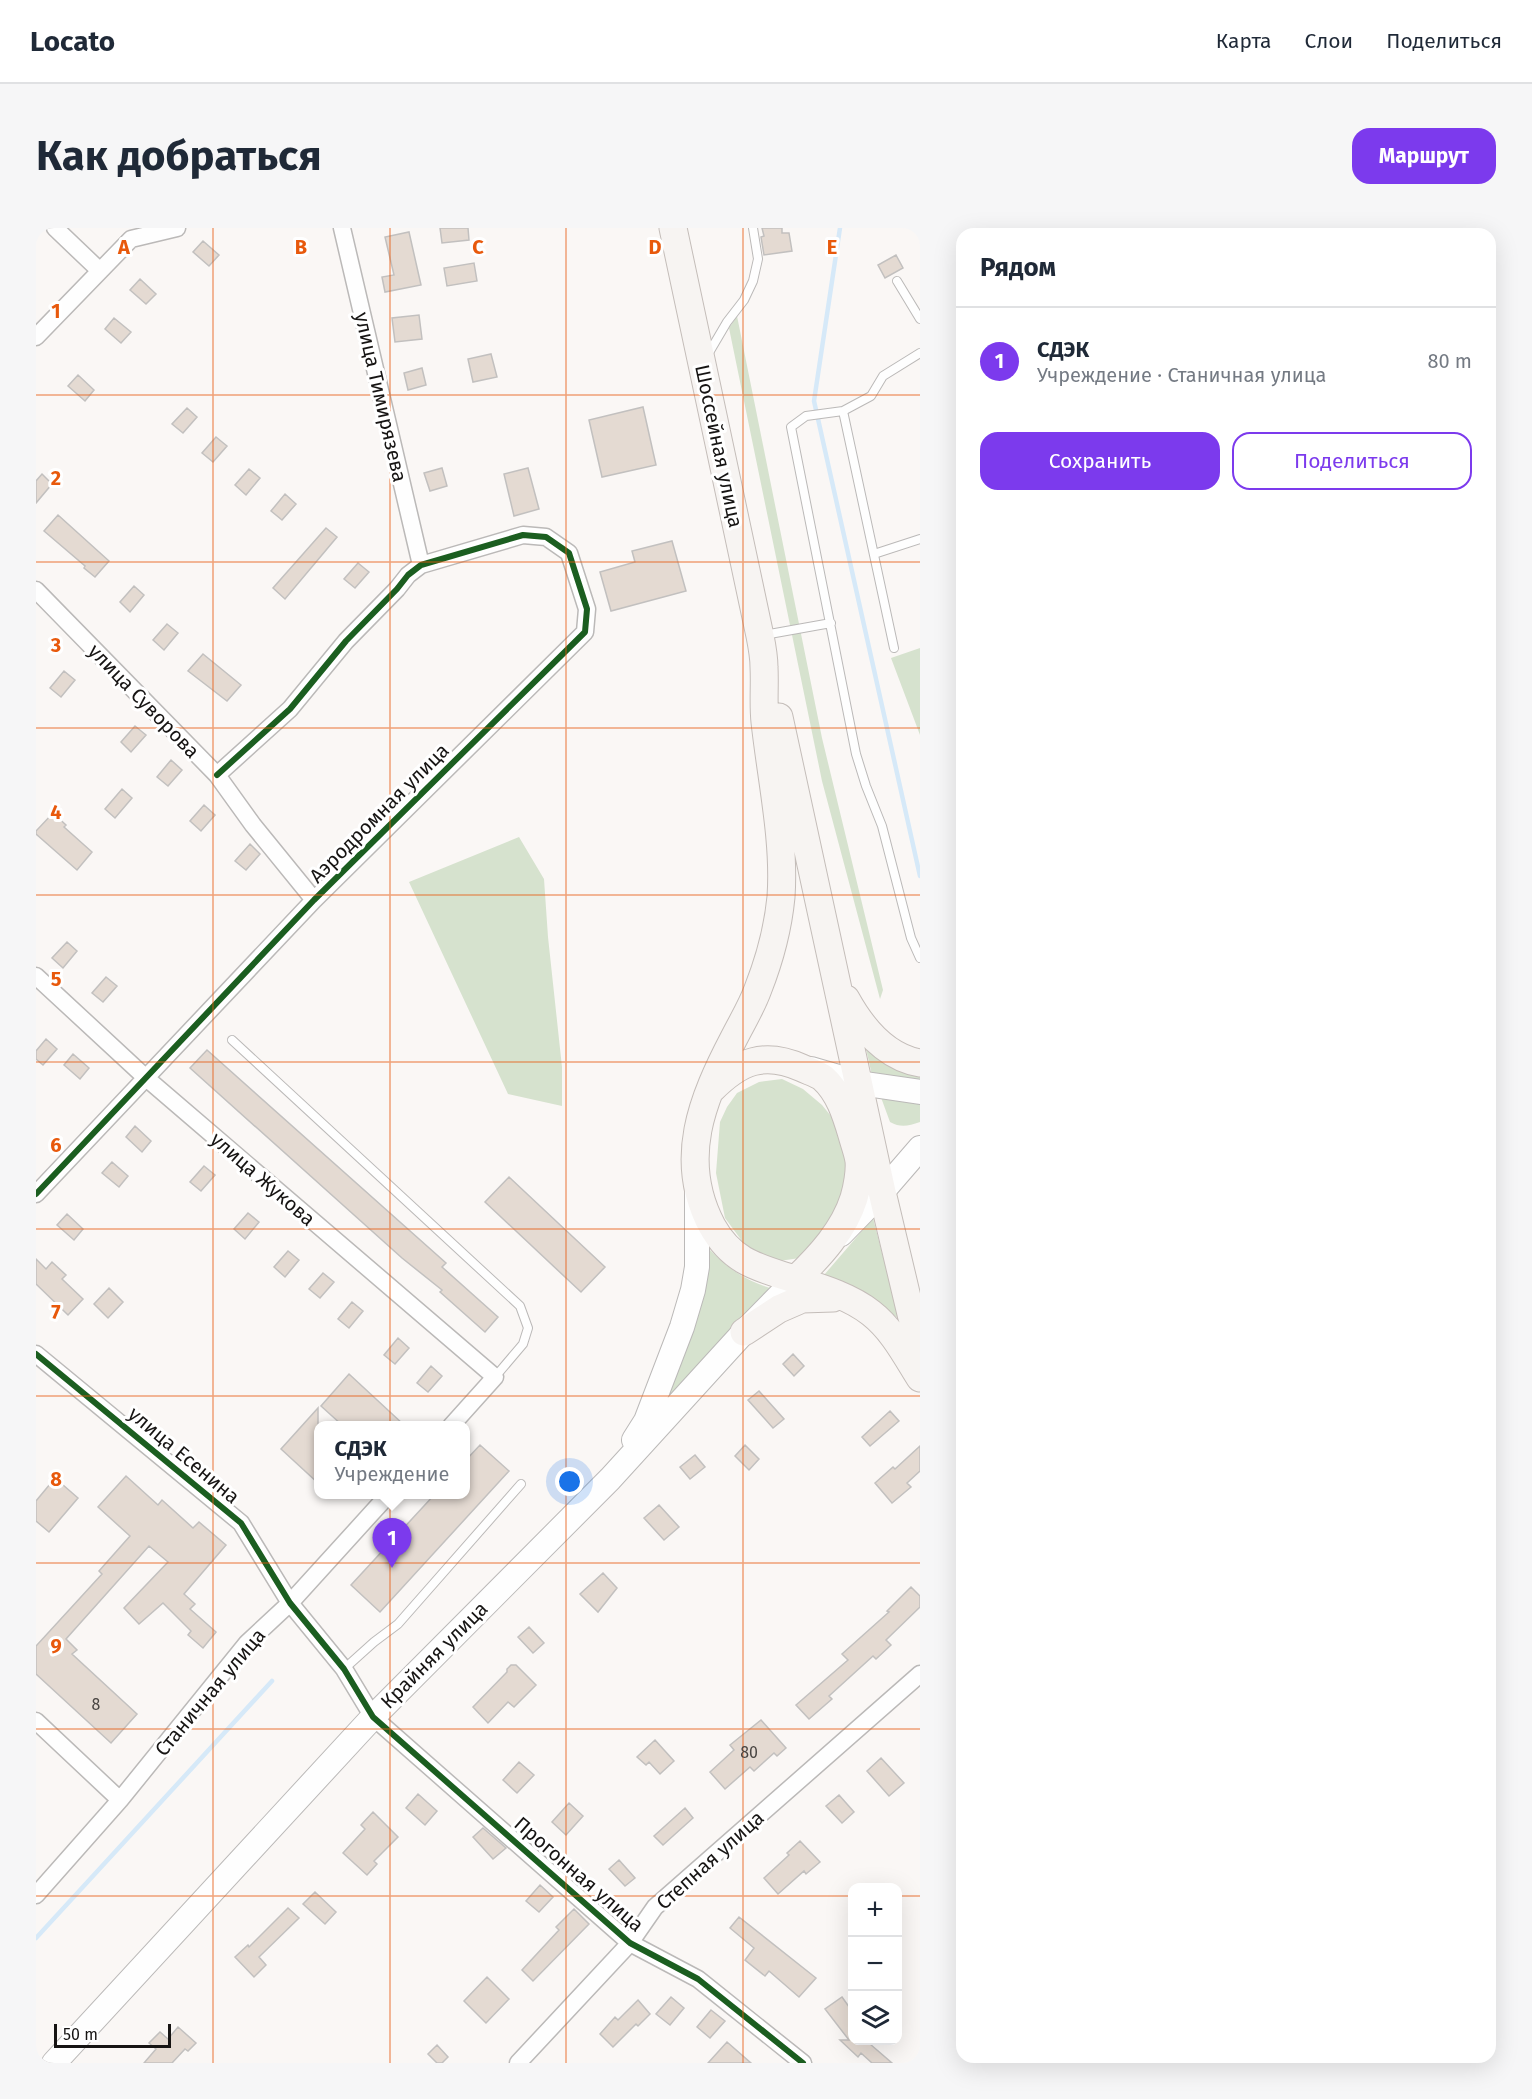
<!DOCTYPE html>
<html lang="ru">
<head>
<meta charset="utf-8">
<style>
  body { margin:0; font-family:"Fira Sans",sans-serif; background:#f6f6f7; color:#1f2937 }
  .controls { position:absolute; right:18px; bottom:18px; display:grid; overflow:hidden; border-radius:12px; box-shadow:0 6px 24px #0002 }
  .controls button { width:54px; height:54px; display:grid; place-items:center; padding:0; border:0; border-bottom:2px solid #e0e1e3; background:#fff; color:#1f2937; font:30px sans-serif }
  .scale { position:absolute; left:18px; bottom:15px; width:117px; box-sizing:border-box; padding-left:6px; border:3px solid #161413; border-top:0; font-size:16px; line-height:21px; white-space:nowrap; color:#161413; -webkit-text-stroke:4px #fff; paint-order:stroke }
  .you { position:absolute; left:534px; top:1254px; width:21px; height:21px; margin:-15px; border:4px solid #fff; border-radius:50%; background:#1a73e8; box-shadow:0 0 0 9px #1a73e833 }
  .badge { display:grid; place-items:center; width:39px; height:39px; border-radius:50%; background:#7c3aed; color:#fff; font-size:20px; font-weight:700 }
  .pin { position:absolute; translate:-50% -50px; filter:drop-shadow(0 2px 3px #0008) }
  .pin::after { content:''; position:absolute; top:32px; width:21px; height:18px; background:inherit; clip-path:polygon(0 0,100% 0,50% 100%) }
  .popup { position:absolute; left:278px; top:1193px; width:156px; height:78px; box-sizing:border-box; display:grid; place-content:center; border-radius:12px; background:#fff; filter:drop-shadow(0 2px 4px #0005); font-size:20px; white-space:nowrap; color:#747a83 }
  .popup b { font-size:22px; color:#1f2937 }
  .popup::after { content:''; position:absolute; left:50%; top:100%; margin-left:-12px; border:12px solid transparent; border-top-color:#fff }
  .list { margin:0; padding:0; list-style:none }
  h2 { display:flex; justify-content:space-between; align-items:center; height:78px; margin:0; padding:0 24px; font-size:26px }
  h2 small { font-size:20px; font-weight:400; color:#747a83 }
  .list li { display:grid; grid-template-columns:39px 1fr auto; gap:18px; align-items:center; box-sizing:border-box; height:108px; padding:0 24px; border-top:2px solid #e0e1e3 }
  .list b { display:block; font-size:22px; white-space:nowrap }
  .list p { margin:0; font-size:20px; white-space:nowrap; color:#747a83 }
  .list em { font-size:20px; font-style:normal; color:#747a83 }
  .actions { display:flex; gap:12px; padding:18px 24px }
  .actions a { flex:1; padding:14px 0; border:2px solid #7c3aed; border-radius:18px; text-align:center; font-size:21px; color:#7c3aed }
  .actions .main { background:#7c3aed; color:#fff }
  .icon { flex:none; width:33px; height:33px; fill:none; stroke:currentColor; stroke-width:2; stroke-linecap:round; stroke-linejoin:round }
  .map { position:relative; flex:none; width:884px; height:1835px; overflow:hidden; border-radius:18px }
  header { display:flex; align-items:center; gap:36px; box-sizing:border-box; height:84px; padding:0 30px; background:#fff; border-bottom:2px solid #e0e1e3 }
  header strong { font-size:28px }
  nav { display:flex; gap:33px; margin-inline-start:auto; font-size:21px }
  .intro { display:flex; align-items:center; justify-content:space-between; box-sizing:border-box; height:144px; padding:0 36px }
  h1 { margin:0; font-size:42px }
  .button { padding:15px 27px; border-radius:18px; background:#7c3aed; color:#fff; font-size:21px; font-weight:700 }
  main { display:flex; gap:36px; padding:0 36px }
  aside { flex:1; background:#fff; border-radius:18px; box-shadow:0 6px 24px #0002 }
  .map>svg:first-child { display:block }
  .green { fill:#d6e2ce }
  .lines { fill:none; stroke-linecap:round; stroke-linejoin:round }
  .stream { stroke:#d6e9f8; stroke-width:4.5 }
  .building { fill:#e4dad2; stroke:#c2c0bf; stroke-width:1.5 }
  .lane-casing { stroke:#bbb9b8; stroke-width:10 }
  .street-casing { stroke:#bbb9b8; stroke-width:19 }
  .secondary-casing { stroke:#bbb9b8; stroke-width:26 }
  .primary-casing { stroke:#c4bdb9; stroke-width:29 }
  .lane { stroke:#fefefe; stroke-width:8 }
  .street { stroke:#fefefe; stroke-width:16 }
  .secondary { stroke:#fefefe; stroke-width:24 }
  .primary { stroke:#f7f4f2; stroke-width:27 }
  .cycleway-casing { stroke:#fff; stroke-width:10 }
  .cycleway { stroke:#1b5e20; stroke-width:6 }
  .grid { fill:none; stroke:#e8590c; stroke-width:1.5; stroke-opacity:0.55 }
  .labels { text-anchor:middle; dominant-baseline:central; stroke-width:6; stroke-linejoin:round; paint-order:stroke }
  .number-label { font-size:16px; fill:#4a4643 }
  .street-label { font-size:20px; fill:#161413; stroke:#fff }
  .grid-label { font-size:20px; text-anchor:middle; font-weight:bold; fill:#e8590c; stroke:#fff; stroke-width:6; stroke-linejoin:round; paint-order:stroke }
</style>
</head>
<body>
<header>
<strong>Locato</strong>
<nav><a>Карта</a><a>Слои</a><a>Поделиться</a></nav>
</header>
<div class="intro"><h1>Как добраться</h1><a class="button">Маршрут</a></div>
<main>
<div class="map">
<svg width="884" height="1835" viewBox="0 0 884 1835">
  <rect width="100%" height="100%" fill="#faf7f5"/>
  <path class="green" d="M701,88L786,510L847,762L844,771L786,553L693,100Z
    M884,420V507L855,430Z
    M483,609L508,651L512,709L526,839V878L472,866L373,654Z
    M827,807L884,841V859L837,852Z
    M746,851L767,861L786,877L803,898L814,925L802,988L764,1030L743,1033L722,1029L706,1013L689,990L680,945L684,894L691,879L701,865L723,854Z
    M843,864L884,871V894C872,898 865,900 854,894Z
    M837,990L863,1091L838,1071L782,1054Z
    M674,1022C698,1045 710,1053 741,1062L612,1202L662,1085Z"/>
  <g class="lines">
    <path class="stream" d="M804,0L778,173L884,648
      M0,1710L236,1453"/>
  </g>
  <path class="building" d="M404,0H432L433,12L406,15Z
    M726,0H746V5H753L756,23L728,27L725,9L728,8Z
    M373,4L385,57L349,64L346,49L358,47L349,9Z
    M167,13L183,27L173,38L157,24Z
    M860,27L867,40L849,50L842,37Z
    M438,35L441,53L411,58L408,40Z
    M104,51L120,66L110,76L94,62Z
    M383,87L386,111L359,114L356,90Z
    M78,90L95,104L85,115L69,101Z
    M455,126L461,149L437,154L432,131Z
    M386,140L390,157L372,162L368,145Z
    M42,147L58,162L49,173L32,158Z
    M607,179L620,237L566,249L553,192Z
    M151,180L161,189L147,205L136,196Z
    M180,209L191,218L177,234L166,225Z
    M406,240L411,258L394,263L388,245Z
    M492,240L503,281L478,288L468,246Z
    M213,241L224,250L210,267L199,257Z
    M6,246L16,256L0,275V253Z
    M249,266L260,276L246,292L235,283Z
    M22,287L73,333L59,349L48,340L49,338L8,303Z
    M290,300L301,309L249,371L237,360Z
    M636,313L650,363L575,383L564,344L599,334L596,323Z
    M322,335L333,344L319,360L308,351Z
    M98,358L108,367L94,384L84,374Z
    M131,396L142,405L128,422L117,412Z
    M167,426L205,457L191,473L152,443Z
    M28,443L39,452L25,469L14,460Z
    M99,498L110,507L95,524L85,514Z
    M135,532L146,542L132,558L121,549Z
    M86,561L96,570L79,590L69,581Z
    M168,577L179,587L165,603L154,593Z
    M17,585L30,597L28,599L56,624L41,642L0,606V603Z
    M214,616L224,626L210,642L199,633Z
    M31,714L41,723L27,740L16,730Z
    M70,749L81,758L67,774L56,765Z
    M10,811L21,821L7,837L0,831V823Z
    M171,822L410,1035L406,1039L462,1089L449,1104L404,1064L406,1062L366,1030L154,840Z
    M37,826L53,840L44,851L28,837Z
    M99,898L115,913L106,924L90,909Z
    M76,934L92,948L83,959L66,945Z
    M168,938L179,947L165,963L154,954Z
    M473,949L569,1039L545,1064L449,974Z
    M212,985L223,994L209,1011L198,1001Z
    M31,986L47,1001L38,1012L21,997Z
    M252,1023L263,1032L249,1049L238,1039Z
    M0,1031L10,1041L16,1034L30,1047L26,1051L47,1071L32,1087L0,1056Z
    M287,1045L298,1054L284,1070L273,1061Z
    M73,1060L87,1074L72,1090L58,1076Z
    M316,1074L327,1083L313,1100L302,1091Z
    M362,1110L373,1120L359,1136L348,1127Z
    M757,1126L768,1138L758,1148L747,1136Z
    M395,1138L406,1148L392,1164L381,1155Z
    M313,1146L368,1197H306L285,1178Z
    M723,1163L748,1191L737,1200L712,1172Z
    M282,1180V1255L245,1221Z
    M854,1183L863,1193L834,1218L826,1209Z
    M444,1217L473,1243L344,1384L315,1357L399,1266H429V1233Z
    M709,1217L723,1231L713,1242L699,1228Z
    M884,1218V1243L871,1255L875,1259L856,1275L839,1255L857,1239L859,1241Z
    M659,1227L669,1239L654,1251L644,1239Z
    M90,1248L122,1277L126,1272L157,1300L163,1294L190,1317L148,1366L159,1376L154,1381L180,1404L167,1420L152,1407L155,1403L127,1375L103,1396L88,1380L132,1334L113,1318L30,1411L41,1422L36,1426L101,1486L75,1515L0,1446V1418L66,1346L63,1343L94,1308L62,1279Z
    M19,1250L42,1270L13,1304L0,1293V1273Z
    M623,1277L643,1299L628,1312L608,1290Z
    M567,1345L581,1360L562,1384L544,1366Z
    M875,1359L884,1368V1379L850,1412L855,1417L840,1431L837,1428L793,1468L796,1471L773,1491L760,1477L812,1432L806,1426L853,1384L851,1383Z
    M493,1399L508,1415L497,1425L482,1409Z
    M475,1437H480L500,1457L478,1479L472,1474L452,1495L437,1479L471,1444V1441Z
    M725,1492L750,1520L741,1528L738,1525L718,1543L714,1539L689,1561L674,1544L698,1522L694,1517Z
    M619,1512L638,1533L624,1546L613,1534L610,1537L601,1529Z
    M845,1530L868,1555L853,1568L831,1543Z
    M483,1534L498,1547L481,1565L467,1552Z
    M382,1566L401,1583L389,1597L370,1580Z
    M803,1567L818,1584L806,1595L790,1578Z
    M533,1575L547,1588L530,1607L516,1594Z
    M649,1580L657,1590L627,1617L618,1608Z
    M337,1584L362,1609L338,1633L341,1636L331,1647L307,1625L329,1601L325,1597Z
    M447,1600L470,1620L457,1631L437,1609Z
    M764,1613L784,1634L770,1646L768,1643L742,1666L728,1650L753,1627L751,1625Z
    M583,1632L599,1650L589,1658L573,1641Z
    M504,1657L517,1669L503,1684L490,1673Z
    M279,1664L300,1684L289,1696L267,1676Z
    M252,1680L263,1690L223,1729L230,1737L218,1749L199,1729L212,1717L213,1719Z
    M538,1681L553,1696L497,1753L486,1742L523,1702L520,1699Z
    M703,1689L780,1750L763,1769L733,1743L729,1748L709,1732L718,1720L694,1700Z
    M451,1749L473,1771L450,1795L428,1773Z
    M635,1769L648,1780L634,1797L620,1786Z
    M806,1769L816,1783V1812H837L834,1816L856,1835H836L825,1825L822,1829L804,1812H813L789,1781Z
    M602,1772L614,1786L602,1798L600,1796L577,1819L564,1806L579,1789L582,1792Z
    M675,1782L689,1793L674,1810L661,1799Z
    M142,1799L160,1815L152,1823L149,1821L136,1835H108L120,1821L113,1815L124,1804L132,1811Z
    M691,1814L715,1835H672Z
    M401,1817L412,1829L406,1835H401L392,1826Z"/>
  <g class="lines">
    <defs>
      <path id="lane" d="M861,53L884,91
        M884,125L847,148L835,168L807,183L770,188L755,199L820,526L830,558L846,598L875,710L884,730
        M671,128L691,94L708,72L717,53L722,31L717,0
        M807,183L858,420
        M838,326L884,311
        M728,407L795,395
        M196,812L484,1078L492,1100L487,1116L459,1149
        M308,1441L338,1414L362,1396L485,1256"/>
      <path id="street" d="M19,0L63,42
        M306,0L385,337
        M0,109L95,11L141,0
        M0,362L181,547L217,597L278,672
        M0,748L109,849L459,1149L415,1198
        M0,966L278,672L549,404L551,381L533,325L510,309L487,307L385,337L372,347L361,361L310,413L254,481L181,547
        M0,1126L205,1295L254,1375L308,1441L337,1489L594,1715L662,1751L767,1835
        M0,1493L84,1572
        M0,1667L84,1572L211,1415L254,1375L353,1266
        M482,1835L594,1715L619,1679L884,1446"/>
      <path id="secondary" d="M775,841L823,855L884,864
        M805,1006L846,964L884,920
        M598,1212L610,1193L646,1099L657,1062L661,1039V965
        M18,1835L337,1489L574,1251L708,1104L760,1051"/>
      <path id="primary" d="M637,0L724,408C726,418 728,429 728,439C729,457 727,476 729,494C735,550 749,612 745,669C742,700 733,733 722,761C716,778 706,794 698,810C666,871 641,932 676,998C697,1036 725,1040 761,1052C786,1060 815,1069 835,1085C857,1102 870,1128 884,1150
        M743,489L846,964L875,1086L884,1114
        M810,771C826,800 849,829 884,835
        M676,861C704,833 728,823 766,840C772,843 782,846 787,850C803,864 810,887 816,907C818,915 822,925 823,933C824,943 821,960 818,970C808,1002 784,1028 760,1051
        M708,1104L743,1081L766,1071L797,1070"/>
    </defs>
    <use href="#lane" class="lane-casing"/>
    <use href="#street" class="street-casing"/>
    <use href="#secondary" class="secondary-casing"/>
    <use href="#primary" class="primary-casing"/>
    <use href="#lane" class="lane"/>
    <use href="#street" class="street"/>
    <use href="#secondary" class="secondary"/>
    <use href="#primary" class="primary"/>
    <defs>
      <path id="cycleway" d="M0,966L278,672L549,404L551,381L533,325L510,309L487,307L385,337L372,347L361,361L310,413L254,481L181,547
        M0,1126L205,1295L254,1375L308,1441L337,1489L594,1715L662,1751L767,1835"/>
    </defs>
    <use href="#cycleway" class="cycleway-casing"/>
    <use href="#cycleway" class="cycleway"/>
  </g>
  <path class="grid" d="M177,0V1835M354,0V1835M530,0V1835M707,0V1835M0,167H884M0,334H884M0,500H884M0,667H884M0,834H884M0,1001H884M0,1168H884M0,1335H884M0,1501H884M0,1668H816M862,1668H884"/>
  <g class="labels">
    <g class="number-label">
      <text x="60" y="1476">8</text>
      <text x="713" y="1524">80</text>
    </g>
    <g class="street-label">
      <text transform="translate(345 169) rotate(77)">улица Тимирязева</text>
      <text transform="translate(683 218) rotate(78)">Шоссейная улица</text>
      <text transform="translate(108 473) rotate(46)">улица Суворова</text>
      <text transform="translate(343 585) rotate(-45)">Аэродромная улица</text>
      <text transform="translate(227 951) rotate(41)">улица Жукова</text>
      <text transform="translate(148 1227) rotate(40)">улица Есенина</text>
      <text transform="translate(398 1427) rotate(-45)">Крайняя улица</text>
      <text transform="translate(174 1464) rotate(-50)">Станичная улица</text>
      <text transform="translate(674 1632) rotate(-42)">Степная улица</text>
      <text transform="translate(543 1646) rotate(41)">Прогонная улица</text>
    </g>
  </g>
  <g class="grid-label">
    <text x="88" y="26">A</text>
    <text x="265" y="26">B</text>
    <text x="442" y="26">C</text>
    <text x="619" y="26">D</text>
    <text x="796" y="26">E</text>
    <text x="20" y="90">1</text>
    <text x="20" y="257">2</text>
    <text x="20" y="424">3</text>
    <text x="20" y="591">4</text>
    <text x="20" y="758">5</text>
    <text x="20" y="924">6</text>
    <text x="20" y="1091">7</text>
    <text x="20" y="1258">8</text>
    <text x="20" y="1425">9</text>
  </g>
</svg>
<div class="controls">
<button>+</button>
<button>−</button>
<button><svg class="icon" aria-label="layers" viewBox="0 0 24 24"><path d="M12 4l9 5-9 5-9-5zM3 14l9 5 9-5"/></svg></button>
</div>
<div class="scale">50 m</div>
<div class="you"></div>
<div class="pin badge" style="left:356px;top:1340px">1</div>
<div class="popup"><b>СДЭК</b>Учреждение</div>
</div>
<aside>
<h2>Рядом<small></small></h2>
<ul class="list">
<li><span class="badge">1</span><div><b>СДЭК</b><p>Учреждение · Станичная улица</p></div><em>80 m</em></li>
</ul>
<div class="actions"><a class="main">Сохранить</a><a>Поделиться</a></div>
</aside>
</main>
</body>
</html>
